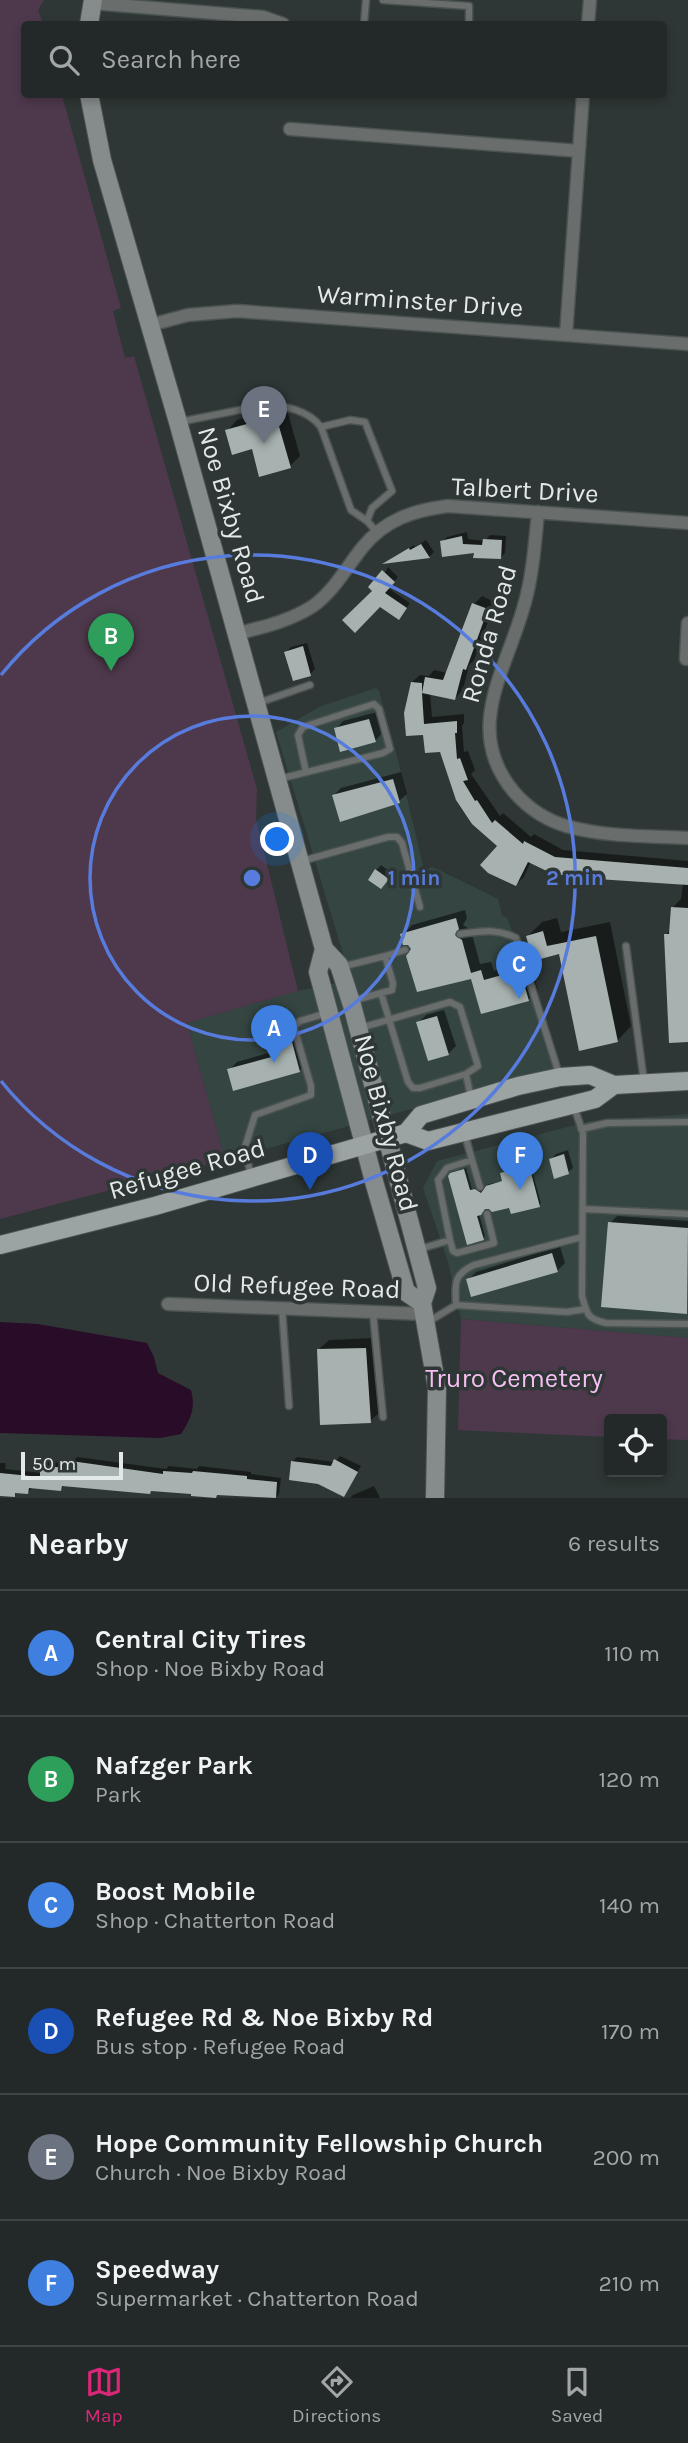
<!DOCTYPE html>
<html lang="en">
<head>
<meta charset="utf-8">
<style>
  body { margin:0; font-family:Karla,sans-serif; background:#2e3534; color:#f1f3f6 }
  .controls { position:absolute; right:21px; bottom:21px; display:grid; overflow:hidden; border-radius:7px; box-shadow:0 4px 10px #0003 }
  .controls button { width:63px; height:63px; display:grid; place-items:center; padding:0; border:0; border-bottom:2px solid #3f4545; background:#222928; color:#f1f3f6; font:35px sans-serif }
  .scale { position:absolute; left:21px; bottom:18px; width:102px; box-sizing:border-box; padding-left:7px; border:4px solid #e3e9e8; border-top:0; font-size:19px; line-height:24px; white-space:nowrap; color:#e3e9e8; -webkit-text-stroke:5px #2e3735; paint-order:stroke }
  .you { position:absolute; left:278px; top:840px; width:24px; height:24px; margin:-18px; border:5px solid #fff; border-radius:50%; background:#1a73e8; box-shadow:0 0 0 10px #1a73e833 }
  .badge { display:grid; place-items:center; width:46px; height:46px; border-radius:50%; background:#db2777; color:#fff; font-size:23px; font-weight:700 }
  .pin { position:absolute; translate:-50% -58px; filter:drop-shadow(0 2px 4px #0008) }
  .pin::after { content:''; position:absolute; top:37px; width:24px; height:21px; background:inherit; clip-path:polygon(0 0,100% 0,50% 100%) }
  .list { margin:0; padding:0; list-style:none }
  h2 { display:flex; justify-content:space-between; align-items:center; height:91px; margin:0; padding:0 28px; font-size:30px }
  h2 small { font-size:23px; font-weight:400; color:#a2a6a8 }
  .list li { display:grid; grid-template-columns:46px 1fr auto; gap:21px; align-items:center; box-sizing:border-box; height:126px; padding:0 28px; border-top:2px solid #3f4545 }
  .list b { display:block; font-size:26px; white-space:nowrap }
  .list p { margin:0; font-size:23px; white-space:nowrap; color:#a2a6a8 }
  .list em { font-size:23px; font-style:normal; color:#a2a6a8 }
  .icon { flex:none; width:38px; height:38px; fill:none; stroke:currentColor; stroke-width:2; stroke-linecap:round; stroke-linejoin:round }
  .map { position:relative; flex:none; width:688px; height:1498px; overflow:hidden }
  .search { position:absolute; background:#222928; box-shadow:0 4px 10px #0003; left:21px; right:21px; top:21px; height:77px; display:flex; align-items:center; gap:18px; box-sizing:border-box; padding:0 24px; border-radius:7px; color:#a2a6a8; font-size:26px }
  .sheet { height:847px; background:#222928 }
  nav { display:flex; justify-content:space-around; align-items:center; box-sizing:border-box; height:98px; border-top:2px solid #3f4545; background:#222928; font-size:19px; color:#a2a6a8 }
  nav a { display:grid; justify-items:center; gap:4px }
  nav .on { color:#db2777 }
  .map>svg:first-child { display:block }
  .built { fill:#344542 }
  .green { fill:#4e394c }
  .water { fill:#290d28 }
  .shadow { fill:#0007 }
  .building { fill:#a7b2b0 }
  .lines { fill:none; stroke-linecap:round; stroke-linejoin:round }
  .lane-casing { stroke:#4b5352; stroke-width:9 }
  .street-casing { stroke:#4b5352; stroke-width:15 }
  .secondary-casing { stroke:#4b5352; stroke-width:20 }
  .primary-casing { stroke:#4b5352; stroke-width:20 }
  .lane { stroke:#696d6c; stroke-width:6 }
  .street { stroke:#696d6c; stroke-width:12 }
  .secondary { stroke:#868c8b; stroke-width:18 }
  .primary { stroke:#9ca4a3; stroke-width:18 }
  .ring { fill:none; stroke:#587cdd; stroke-width:3.5 }
  .labels { text-anchor:middle; dominant-baseline:central; stroke-width:7; stroke-linejoin:round; paint-order:stroke }
  .street-label { font-size:26px; fill:#e3e9e8; stroke:#2e3735 }
  .park-label { font-size:26px; fill:#f8bef2; stroke:#2e3735 }
  .centre { fill:#587cdd; stroke:#2e3735; stroke-width:3.5 }
  .ring-label { font-size:21px; text-anchor:middle; font-weight:bold; fill:#587cdd; stroke:#2e3735; stroke-width:7; stroke-linejoin:round; paint-order:stroke }
</style>
</head>
<body>
<div class="map">
<svg width="688" height="1498" viewBox="0 0 688 1498">
  <rect width="100%" height="100%" fill="#2e3735"/>
  <path class="built" d="M376,688L379,691L398,760L424,870L433,867L498,899L502,915L508,919L558,1069L225,1160L187,1023L298,991L351,980L276,732L321,706Z
    M688,1114V1338L461,1319L448,1262L423,1188L437,1161L590,1121Z"/>
  <path class="green" d="M0,0H44L38,10L43,24H24V94L62,95L121,308L113,311L125,358L134,356L257,789L256,819L298,991L187,1023L225,1160L0,1219Z
    M461,1319L688,1338V1440L662,1439V1419H609V1437L458,1430Z"/>
  <path class="water" d="M0,1322L38,1324L147,1343L154,1357L158,1373L191,1390C196,1407 191,1419 181,1434L160,1438L0,1433Z"/>
  <path class="shadow" d="M286,406L300,456L290,466L253,447L227,431L237,420Z
    M467,532L468,539L485,541L490,535L506,536L505,553L500,558L442,542L447,537Z
    M426,540L434,552L429,557L387,562L414,545L415,547Z
    M388,567L398,577L388,588L410,603L403,613L375,591Z
    M482,596L495,602L474,660L469,665L463,690L455,698L430,693L432,717L464,714V723L462,726L464,752L468,751L475,770L471,774L500,816L503,813L531,837L534,834L563,850L688,861V1040L666,935L671,929L673,907L681,899L683,883L585,877L581,881L573,874L531,861L524,877L516,884L500,846L441,750L427,751L412,682L420,675L429,676L434,670L447,673L474,604Z
    M307,643L315,669L310,674L286,652L291,647Z
    M377,712L382,733L375,741L336,729L343,721Z
    M401,772L407,794L399,801L334,795L341,788Z
    M381,865L392,873L386,882L376,870Z
    M465,910L467,918L463,925L471,930L480,964L491,962L494,971L529,961L538,990L528,1000L413,949L402,935L412,925Z
    M557,918L561,932L610,922L631,1026L617,1041L560,952L534,959L528,936L542,922Z
    M444,1010L456,1046L448,1054L418,1023L426,1015Z
    M299,1035L307,1063L299,1071L229,1070L237,1062L275,1051L274,1048L282,1040Z
    M568,1150L573,1168L568,1172L551,1159L556,1154Z
    M530,1164L541,1203L539,1205L486,1206L479,1214L485,1236L483,1238L454,1172L466,1168L472,1189L477,1188L484,1191L489,1184L504,1181L502,1173L504,1171Z
    M617,1216L688,1221L686,1312L610,1223Z
    M560,1246L565,1263L557,1271L468,1280L476,1272Z
    M376,1338L381,1411L370,1421L318,1350L329,1340Z
    M340,1456L361,1466L344,1495L292,1462L297,1457L335,1462Z
    M77,1457L166,1469L169,1466L197,1469L199,1466L251,1472V1474L281,1478L279,1494L276,1498H263L218,1493L65,1484L61,1489L33,1487L28,1492L18,1491L14,1495H0V1463H6L5,1469L42,1473V1467L47,1462L72,1463Z
    M374,1486L380,1498H350L353,1495Z"/>
  <path class="building" d="M276,416L291,468L259,477L252,449L232,455L225,430Z
    M462,536L463,544L482,545L483,539L502,540L501,559L473,558L474,553L442,557L440,541Z
    M421,544L430,558L382,564L409,548L410,550Z
    M382,570L395,582L385,593L407,608L399,620L380,607L355,633L342,620L372,591L368,587Z
    M472,603L488,609L466,670L463,669L455,700L422,693L424,724L457,721V733H455L457,759L460,758L468,780L463,781L475,801L477,800L492,823L495,820L523,844L524,841L555,857L688,868V885L582,878L581,883L570,882L571,876L553,874L528,862L516,886L488,873L480,865L497,846L472,824L456,800L440,752L425,753L423,735L406,736L404,713L411,682L422,683V693L425,677L443,680Z
    M303,646L311,676L293,681L284,652Z
    M369,719L376,742L340,752L334,728Z
    M393,779L400,803L340,822L332,795Z
    M375,869L389,879L381,889L368,880Z
    M671,907L688,908V1042L669,1043L664,934H669Z
    M456,918L459,929L455,935L462,940L471,973L481,970L484,980L520,970L529,1001L481,1014L471,979L417,992L406,956L411,949L408,945H403L400,934Z
    M543,931L547,946L596,936L618,1042L579,1051L559,954L533,961L526,936Z
    M437,1016L449,1055L428,1061L416,1022Z
    M292,1042L300,1072L233,1091L227,1069L275,1056L272,1047Z
    M564,1154L569,1174L554,1179L549,1159Z
    M529,1165L540,1207L511,1214L509,1208L492,1212L489,1209H485L481,1215L477,1216L484,1240L467,1245L448,1176L450,1173L464,1169L470,1190L475,1189L481,1193L486,1186L502,1181L500,1173Z
    M608,1222L688,1228L687,1314L601,1307Z
    M552,1253L558,1272L471,1297L466,1279Z
    M366,1348L371,1423L320,1425L317,1349Z
    M334,1459L358,1472L344,1497L318,1484L289,1480L291,1461L331,1466Z
    M71,1461L163,1474V1471L192,1473L193,1471L247,1476V1479L277,1482L276,1498L217,1495L216,1498L191,1496V1494L151,1491L150,1494L62,1486L61,1491L29,1488L28,1494L15,1493V1497L0,1496V1473L40,1477V1466L70,1468Z"/>
  <g class="lines">
    <defs>
      <path id="lane" d="M383,0L469,6V24
        M364,24L366,0
        M179,422L265,405C286,406 308,410 321,427L351,510L367,521L377,532
        M321,427L350,420L365,422L392,491L372,508L367,521
        M258,703L310,685
        M279,779L383,753L390,749L379,709L374,704L303,727L298,735L306,772
        M302,861L388,837H397L402,843L420,907
        M460,934C482,931 496,928 516,938L559,1074
        M626,946L644,1082
        M385,956L405,950
        M341,967L385,956L393,983L392,990L352,1001
        M381,993L408,1082L413,1088H420L466,1074
        M360,1028L450,1002L460,1007L478,1066L466,1074L471,1098
        M574,1107L583,1133L582,1296C587,1314 587,1319 606,1323L688,1324
        M581,1129L607,1123L688,1122
        M472,1160L480,1187
        M252,1177L244,1150L255,1115L311,1095V1086L294,1027L300,1021L327,1013
        M583,1209L688,1214
        M450,1240L453,1251L457,1253L494,1243L487,1214
        M420,1249L450,1240L438,1180L447,1168L472,1160L465,1135
        M456,1305C455,1283 453,1275 474,1265L582,1237
        M282,1308L289,1406
        M373,1313L383,1417
        M428,1322L456,1305L567,1312L586,1309"/>
      <path id="street" d="M92,3L263,17L283,24
        M588,24L590,0
        M290,129L579,151
        M150,325L188,315L237,311L688,344
        M566,335L583,94
        M538,512C535,542 533,573 525,602C508,668 461,729 514,792C528,808 546,820 566,826C605,837 648,836 688,838
        M236,634C263,627 290,621 313,606C334,591 346,568 362,548C384,520 414,510 448,506L688,523
        M686,659L688,623
        M168,1304L424,1314"/>
      <path id="secondary" d="M89,24L93,0
        M89,94L102,160L178,422L324,949L318,972L375,1185L406,1292L422,1303
        M324,949L339,965L352,1005L427,1288L422,1303L437,1388L435,1498"/>
      <path id="primary" d="M406,1133L428,1141L595,1099L614,1085
        M0,1245L155,1206L406,1133L421,1115L518,1086L560,1077L590,1075L614,1085L688,1081"/>
    </defs>
    <use href="#lane" class="lane-casing"/>
    <use href="#street" class="street-casing"/>
    <use href="#secondary" class="secondary-casing"/>
    <use href="#primary" class="primary-casing"/>
    <use href="#lane" class="lane"/>
    <use href="#street" class="street"/>
    <use href="#secondary" class="secondary"/>
    <use href="#primary" class="primary"/>
  </g>
  <g class="ring">
    <circle cx="252" cy="878" r="162"/>
    <path d="M1 675A323 323 0 1 1 1 1081"/>
  </g>
  <g class="labels">
    <g class="street-label">
      <text transform="translate(420 301) rotate(4)">Warminster Drive</text>
      <text transform="translate(525 490) rotate(3)">Talbert Drive</text>
      <text transform="translate(231 515) rotate(74)">Noe Bixby Road</text>
      <text transform="translate(489 634) rotate(-74)">Ronda Road</text>
      <text transform="translate(386 1123) rotate(75)">Noe Bixby Road</text>
      <text transform="translate(187 1169) rotate(-16)">Refugee Road</text>
      <text transform="translate(297 1286) rotate(2)">Old Refugee Road</text>
    </g>
    <g class="park-label">
      <text x="514" y="1378">Truro Cemetery</text>
    </g>
  </g>
  <circle cx="252" cy="878" r="10" class="centre"/>
  <g class="ring-label">
    <text x="414" y="885">1 min</text>
    <text x="575" y="885">2 min</text>
  </g>
</svg>
<div class="controls">
<button><svg class="icon" aria-label="locate" viewBox="0 0 24 24"><circle cx="12" cy="12" r="6"/><path d="M12 2v4M12 18v4M2 12h4M18 12h4"/></svg></button>
</div>
<div class="scale">50 m</div>
<div class="you"></div>
<div class="pin badge" style="left:274px;top:1063px;background:#3f7fe0">A</div>
<div class="pin badge" style="left:111px;top:671px;background:#2e9e5b">B</div>
<div class="pin badge" style="left:519px;top:999px;background:#3f7fe0">C</div>
<div class="pin badge" style="left:310px;top:1190px;background:#1a4fb4">D</div>
<div class="pin badge" style="left:264px;top:444px;background:#6b7280">E</div>
<div class="pin badge" style="left:520px;top:1190px;background:#3f7fe0">F</div>
<div class="search"><svg class="icon" aria-label="search" viewBox="0 0 24 24"><circle cx="10" cy="10" r="6"/><path d="M15 15l6 6"/></svg>Search here</div>
</div>
<section class="sheet">
<h2>Nearby<small>6 results</small></h2>
<ul class="list">
<li><span class="badge" style="background:#3f7fe0">A</span><div><b>Central City Tires</b><p>Shop · Noe Bixby Road</p></div><em>110 m</em></li>
<li><span class="badge" style="background:#2e9e5b">B</span><div><b>Nafzger Park</b><p>Park</p></div><em>120 m</em></li>
<li><span class="badge" style="background:#3f7fe0">C</span><div><b>Boost Mobile</b><p>Shop · Chatterton Road</p></div><em>140 m</em></li>
<li><span class="badge" style="background:#1a4fb4">D</span><div><b>Refugee Rd &amp; Noe Bixby Rd</b><p>Bus stop · Refugee Road</p></div><em>170 m</em></li>
<li><span class="badge" style="background:#6b7280">E</span><div><b>Hope Community Fellowship Church</b><p>Church · Noe Bixby Road</p></div><em>200 m</em></li>
<li><span class="badge" style="background:#3f7fe0">F</span><div><b>Speedway</b><p>Supermarket · Chatterton Road</p></div><em>210 m</em></li>
</ul>
</section>
<nav>
<a class="on"><svg class="icon" aria-label="map" viewBox="0 0 24 24"><path d="M3 6l6-2 6 2 6-2v14l-6 2-6-2-6 2zM9 4v14M15 6v14"/></svg>Map</a>
<a><svg class="icon" aria-label="directions" viewBox="0 0 24 24"><path d="M12 3l9 9-9 9-9-9zM9 14v-3h6M13 9l2 2-2 2"/></svg>Directions</a>
<a><svg class="icon" aria-label="saved" viewBox="0 0 24 24"><path d="M7 4h10v16l-5-4-5 4z"/></svg>Saved</a>
</nav>
</body>
</html>
